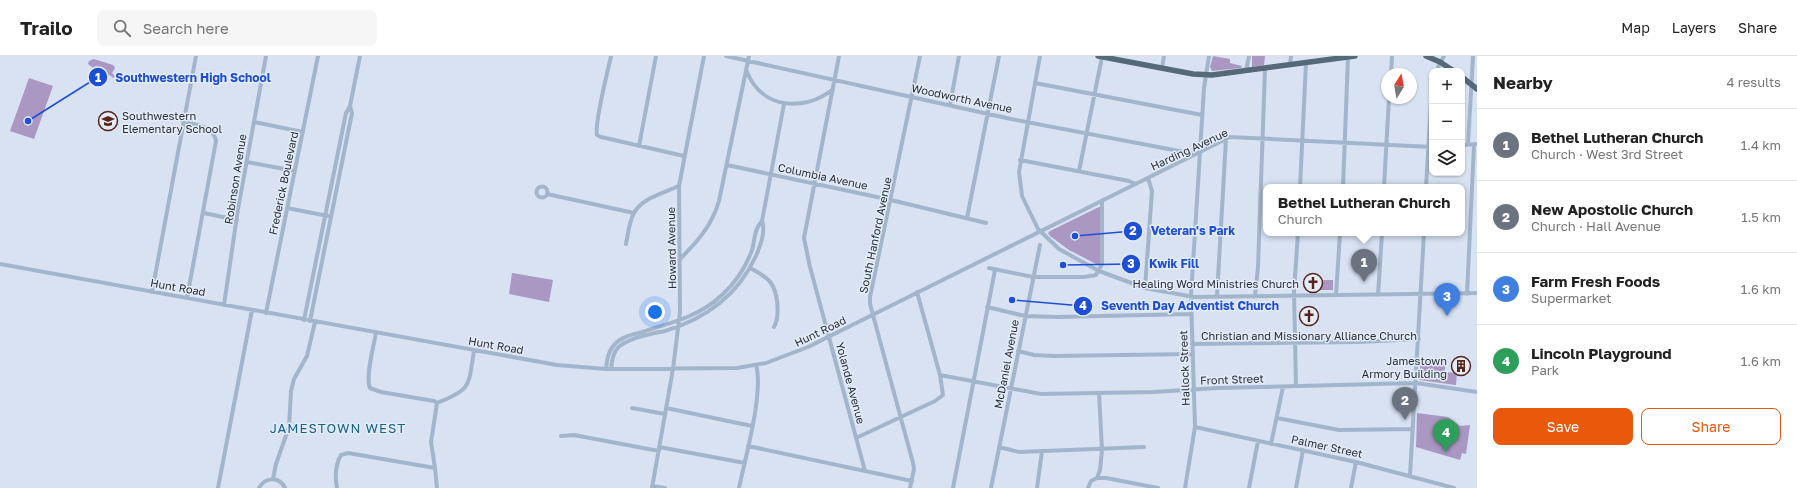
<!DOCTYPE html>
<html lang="en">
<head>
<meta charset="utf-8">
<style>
  body { margin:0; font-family:"Golos Text",sans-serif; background:#f6f6f6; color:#222 }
  .controls { position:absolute; right:12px; top:12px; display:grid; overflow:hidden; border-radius:8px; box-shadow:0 1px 3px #0004 }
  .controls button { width:36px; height:36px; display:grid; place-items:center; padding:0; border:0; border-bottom:1px solid #e0e0e0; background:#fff; color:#222; font:20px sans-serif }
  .compass { position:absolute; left:1381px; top:12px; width:36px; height:36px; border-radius:50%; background:#fff; box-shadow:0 1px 3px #0004; rotate:11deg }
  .you { position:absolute; left:655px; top:256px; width:14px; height:14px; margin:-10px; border:3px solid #fff; border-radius:50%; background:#1a73e8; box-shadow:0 0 0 6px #1a73e833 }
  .badge { display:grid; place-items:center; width:26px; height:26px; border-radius:50%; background:#ea580c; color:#fff; font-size:13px; font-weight:700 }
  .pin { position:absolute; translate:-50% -33px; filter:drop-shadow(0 1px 2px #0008) }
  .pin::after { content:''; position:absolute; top:21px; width:14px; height:12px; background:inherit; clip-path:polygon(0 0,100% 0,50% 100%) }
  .popup { position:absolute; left:1263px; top:128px; width:202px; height:52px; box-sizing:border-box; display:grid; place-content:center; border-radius:8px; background:#fff; filter:drop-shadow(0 1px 3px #0005); font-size:13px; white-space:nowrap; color:#767676 }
  .popup b { font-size:15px; color:#222 }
  .popup::after { content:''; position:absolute; left:50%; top:100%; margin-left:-8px; border:8px solid transparent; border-top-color:#fff }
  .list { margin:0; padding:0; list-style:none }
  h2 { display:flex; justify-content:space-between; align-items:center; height:52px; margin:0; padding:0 16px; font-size:17px }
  h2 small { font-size:13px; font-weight:400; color:#767676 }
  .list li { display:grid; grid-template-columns:26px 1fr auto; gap:12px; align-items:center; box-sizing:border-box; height:72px; padding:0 16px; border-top:1px solid #e0e0e0 }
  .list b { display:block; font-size:15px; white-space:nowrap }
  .list p { margin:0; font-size:13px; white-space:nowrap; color:#767676 }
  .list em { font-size:13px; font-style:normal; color:#767676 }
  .actions { display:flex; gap:8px; padding:12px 16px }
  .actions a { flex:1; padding:9px 0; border:1px solid #ea580c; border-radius:8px; text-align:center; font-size:14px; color:#ea580c }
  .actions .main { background:#ea580c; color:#fff }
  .icon { flex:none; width:22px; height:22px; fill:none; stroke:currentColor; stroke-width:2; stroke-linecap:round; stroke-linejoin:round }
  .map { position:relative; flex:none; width:1477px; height:432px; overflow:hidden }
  header { display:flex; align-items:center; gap:24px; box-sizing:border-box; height:56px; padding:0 20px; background:#fff; border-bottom:1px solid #e0e0e0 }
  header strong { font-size:19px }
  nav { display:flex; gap:22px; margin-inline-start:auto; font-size:14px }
  .search { width:280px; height:36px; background:#f6f6f6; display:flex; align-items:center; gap:10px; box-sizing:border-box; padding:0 14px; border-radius:8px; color:#767676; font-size:15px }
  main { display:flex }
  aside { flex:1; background:#fff }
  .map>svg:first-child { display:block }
  .green { fill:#aa97c2 }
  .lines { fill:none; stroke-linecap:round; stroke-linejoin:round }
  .minor { stroke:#a3b5cb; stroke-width:4 }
  .major { stroke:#566979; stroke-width:5.5 }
  .labels { text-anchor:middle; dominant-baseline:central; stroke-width:3; stroke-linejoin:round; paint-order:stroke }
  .street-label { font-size:11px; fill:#262f36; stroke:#e4ecfa }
  .poi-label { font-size:11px; fill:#262f36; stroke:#e4ecfa; text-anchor:end }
  .quarter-label { font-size:13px; letter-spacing:1px; fill:#1a6389; stroke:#e4ecfa }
  .leader { fill:none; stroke:#1d4ed8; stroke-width:1.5 }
  .callout-dot { fill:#1d4ed8; stroke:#e4ecfa; stroke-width:1.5 }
  .mark-label { font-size:12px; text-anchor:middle; font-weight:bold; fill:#fff }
  .callout-label { font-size:12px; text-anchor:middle; font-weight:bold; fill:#1d4ed8; stroke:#e4ecfa; stroke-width:3; stroke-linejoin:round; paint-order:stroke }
</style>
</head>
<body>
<header>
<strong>Trailo</strong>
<div class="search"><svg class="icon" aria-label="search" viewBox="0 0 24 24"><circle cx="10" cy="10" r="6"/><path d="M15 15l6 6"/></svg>Search here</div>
<nav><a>Map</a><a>Layers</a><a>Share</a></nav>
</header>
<main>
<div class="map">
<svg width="1477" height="432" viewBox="0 0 1477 432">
  <rect width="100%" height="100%" fill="#d8e2f3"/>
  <path class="green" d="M1213,0L1230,3V7L1242,10L1241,12L1212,15L1210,11Z
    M1252,0H1265L1264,9L1252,11Z
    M94,3L113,9L115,12L112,17L115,20L113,22L110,19L106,22L88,8L89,5Z
    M29,22L53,30L34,83L10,75Z
    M1101,150V207L1098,209L1069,194L1050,180L1048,177L1050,175Z
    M512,217L553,224L549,246L509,238Z
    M1321,224H1333V234H1319V225Z
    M1421,303L1445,305V316L1457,317L1456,329L1419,324Z
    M1417,357L1448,361L1460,370L1470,369L1466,398L1462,397L1460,404L1416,391Z"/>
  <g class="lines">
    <path class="minor" d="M611,0C608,15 594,67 597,79L601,81L684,100
      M726,0L1011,63L1195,98
      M839,0L804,182L810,211L865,415
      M1040,0L1019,116L1022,140L1038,173L1059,193L1099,215L1145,232L1194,241L1477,237
      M1290,9L1291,0
      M1162,12L1164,0
      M1246,15L1249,0
      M1436,15L1444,0
      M747,16C762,53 804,56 832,34
      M1391,18L1392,0
      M1035,27L1202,59
      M950,49L959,0
      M183,65C195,69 214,70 216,85L187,242
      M254,66L303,76
      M1462,89L1477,88
      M1468,89L1473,0
      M639,90L656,0
      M1020,104L1129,125L1136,128
      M247,106L295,115
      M727,109L891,144L986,167
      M1079,115L1102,1
      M536.5 136a5.5 5.5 0 1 1 11 0a5.5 5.5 0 1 1-11 0Z
      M1300,131L1306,7
      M1343,131L1348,1
      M1384,131L1389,42
      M1426,131L1432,30
      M547,138L634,157
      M287,152L328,160
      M204,157L237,164
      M967,162L999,0
      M626,188C628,178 629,166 634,157C641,143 665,136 679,130
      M681,202C698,185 712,169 719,145L749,0
      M0,208L557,309L606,313L737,312L766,307L808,291L1230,81L1432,91
      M750,212C757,216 766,220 771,227C778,237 780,260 774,271
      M989,212L1033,221H1084L1096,219L1102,208V145
      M1145,232L1152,135L1148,122
      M152,236L196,0
      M1467,238L1474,89
      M1336,239L1340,177
      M1378,239L1382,177
      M1217,240L1226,83
      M1255,240L1258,211L1265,13
      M224,249L238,153L266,0
      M987,251L1025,260L1057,261L1191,258
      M266,257L318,0
      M304,264L346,57L350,50L360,0
      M310,265L352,57L350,50
      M376,277C374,289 365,321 370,332L381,336L434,345L437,347C472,333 468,331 474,295
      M1192,288L1359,286L1419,283
      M1018,295L1034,299L1054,300L1193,298
      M606,313C607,304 608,295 615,288C623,279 638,278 648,274C675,266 701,259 722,239C735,227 746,211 752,194C755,184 754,173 762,165L784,48
      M611,313C612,304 613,295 621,289C633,281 651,278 665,275C705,263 738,239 756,200C760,190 766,176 762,165
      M940,319L1041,338L1153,336L1218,332L1416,327L1477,336
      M1296,330L1294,235L1298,177
      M632,352L665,358
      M666,352L752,370
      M1277,362L1339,374L1413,373
      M1195,371L1356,406L1454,432
      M561,380L574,379L659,395
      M856,382L935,345L943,339L940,319L917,236
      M1271,388L1283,331
      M748,390L912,425
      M659,391L745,407
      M999,391L1019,396L1144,391
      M435,412L431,386L437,347
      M1410,419L1424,177
      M1097,422H1106L1158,432
      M273,423L276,408L289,371L291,335L294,323L307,300L315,266
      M652,430L665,432
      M218,432L252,254
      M259,432C265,421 279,420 285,432
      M337,432C335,421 335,409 341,399L348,397L435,412L437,432
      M652,432L673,313L680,256L679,130L704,0
      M739,432C745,403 764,336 756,309
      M910,432L914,413L913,407L870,248V241L920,0
      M953,432L995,214
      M991,432L1040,189
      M1037,432L1042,395
      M1088,432L1091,425L1097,422L1100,414L1102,394L1099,337
      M1185,432L1195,371L1191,240L1204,32L1209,0
      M1249,432L1258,385
      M1296,432L1303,394
      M1351,432L1356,406"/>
    <path class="major" d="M1098,0L1193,18L1212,19L1355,0
      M1426,0L1440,6L1454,15
      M1462,21L1477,33"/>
  </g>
  <defs>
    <symbol id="school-ring" viewBox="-11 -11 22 22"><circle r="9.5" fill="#e4ecfa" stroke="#592419" stroke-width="1.5"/><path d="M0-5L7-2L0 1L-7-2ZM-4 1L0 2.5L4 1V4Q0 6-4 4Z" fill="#592419"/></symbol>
    <symbol id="church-ring" viewBox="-11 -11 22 22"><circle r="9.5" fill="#e4ecfa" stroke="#592419" stroke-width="1.5"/><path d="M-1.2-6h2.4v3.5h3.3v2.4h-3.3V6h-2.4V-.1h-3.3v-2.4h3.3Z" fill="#592419"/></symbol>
    <symbol id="building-ring" viewBox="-11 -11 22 22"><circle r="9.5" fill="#e4ecfa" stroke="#592419" stroke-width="1.5"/><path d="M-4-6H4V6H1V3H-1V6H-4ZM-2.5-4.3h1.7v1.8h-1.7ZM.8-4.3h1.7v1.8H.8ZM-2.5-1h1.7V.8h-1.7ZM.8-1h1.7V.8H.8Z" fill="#592419"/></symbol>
  </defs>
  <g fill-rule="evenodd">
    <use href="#school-ring" x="97" y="54" width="22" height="22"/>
    <use href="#church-ring" x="1302" y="216" width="22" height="22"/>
    <use href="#church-ring" x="1298" y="249" width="22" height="22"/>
    <use href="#building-ring" x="1450" y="299" width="22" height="22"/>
  </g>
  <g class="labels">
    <g class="street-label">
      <text transform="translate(962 42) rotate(12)">Woodworth Avenue</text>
      <text transform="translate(1189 93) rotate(-25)">Harding Avenue</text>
      <text transform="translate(823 120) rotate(12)">Columbia Avenue</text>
      <text transform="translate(235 123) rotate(-81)">Robinson Avenue</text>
      <text transform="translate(283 127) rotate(-78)">Frederick Boulevard</text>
      <text transform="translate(875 179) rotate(-78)">South Hanford Avenue</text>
      <text transform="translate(671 192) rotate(-91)">Howard Avenue</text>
      <text transform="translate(178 231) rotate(10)">Hunt Road</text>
      <text transform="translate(820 275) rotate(-26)">Hunt Road</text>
      <text transform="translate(496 289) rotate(10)">Hunt Road</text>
      <text transform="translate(1006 308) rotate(-79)">McDaniel Avenue</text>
      <text transform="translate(1184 312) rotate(-92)">Hallock Street</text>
      <text transform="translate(1232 323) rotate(-2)">Front Street</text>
      <text transform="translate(851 327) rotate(75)">Yolande Avenue</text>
      <text transform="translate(1327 390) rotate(12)">Palmer Street</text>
    </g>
    <g class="poi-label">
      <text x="122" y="59" text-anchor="start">Southwestern<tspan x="122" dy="13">Elementary School</tspan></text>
      <text x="1299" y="227">Healing Word Ministries Church</text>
      <text x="1309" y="279" text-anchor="middle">Christian and Missionary Alliance Church</text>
      <text x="1447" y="304">Jamestown<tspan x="1447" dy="13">Armory Building</tspan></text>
    </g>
    <g class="quarter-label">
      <text x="338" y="372">JAMESTOWN WEST</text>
    </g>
  </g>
  <path class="leader" d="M28 65L98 21M1075 180L1133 175M1063 209L1131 208M1012 244L1083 250"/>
  <g class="callout-dot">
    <circle cx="28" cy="65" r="4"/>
    <circle cx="1075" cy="180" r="4"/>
    <circle cx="1063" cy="209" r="4"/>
    <circle cx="1012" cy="244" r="4"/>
    <circle cx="98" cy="21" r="10"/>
    <circle cx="1133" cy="175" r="10"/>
    <circle cx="1131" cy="208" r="10"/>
    <circle cx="1083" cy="250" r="10"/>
  </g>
  <g class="mark-label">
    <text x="98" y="26">1</text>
    <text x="1133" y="179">2</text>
    <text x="1131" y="212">3</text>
    <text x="1083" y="254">4</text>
  </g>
  <g class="callout-label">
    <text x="193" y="26">Southwestern High School</text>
    <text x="1193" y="179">Veteran's Park</text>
    <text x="1174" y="212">Kwik Fill</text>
    <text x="1190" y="254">Seventh Day Adventist Church</text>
  </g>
</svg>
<div class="controls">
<button>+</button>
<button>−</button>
<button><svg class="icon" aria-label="layers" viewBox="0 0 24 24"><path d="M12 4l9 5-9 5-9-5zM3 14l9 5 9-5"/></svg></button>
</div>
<svg class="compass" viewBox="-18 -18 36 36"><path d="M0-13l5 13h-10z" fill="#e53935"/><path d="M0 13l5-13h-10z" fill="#767676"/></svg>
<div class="you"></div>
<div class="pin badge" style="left:1364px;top:226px;background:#6b7280">1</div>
<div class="popup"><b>Bethel Lutheran Church</b>Church</div>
<div class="pin badge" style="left:1405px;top:364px;background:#6b7280">2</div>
<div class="pin badge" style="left:1447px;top:260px;background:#3f7fe0">3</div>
<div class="pin badge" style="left:1446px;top:396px;background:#2e9e5b">4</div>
</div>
<aside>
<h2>Nearby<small>4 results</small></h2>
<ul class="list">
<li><span class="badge" style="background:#6b7280">1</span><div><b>Bethel Lutheran Church</b><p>Church · West 3rd Street</p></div><em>1.4 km</em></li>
<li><span class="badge" style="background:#6b7280">2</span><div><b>New Apostolic Church</b><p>Church · Hall Avenue</p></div><em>1.5 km</em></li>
<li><span class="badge" style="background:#3f7fe0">3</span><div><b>Farm Fresh Foods</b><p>Supermarket</p></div><em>1.6 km</em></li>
<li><span class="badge" style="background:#2e9e5b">4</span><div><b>Lincoln Playground</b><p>Park</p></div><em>1.6 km</em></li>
</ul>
<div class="actions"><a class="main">Save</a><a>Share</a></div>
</aside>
</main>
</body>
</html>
